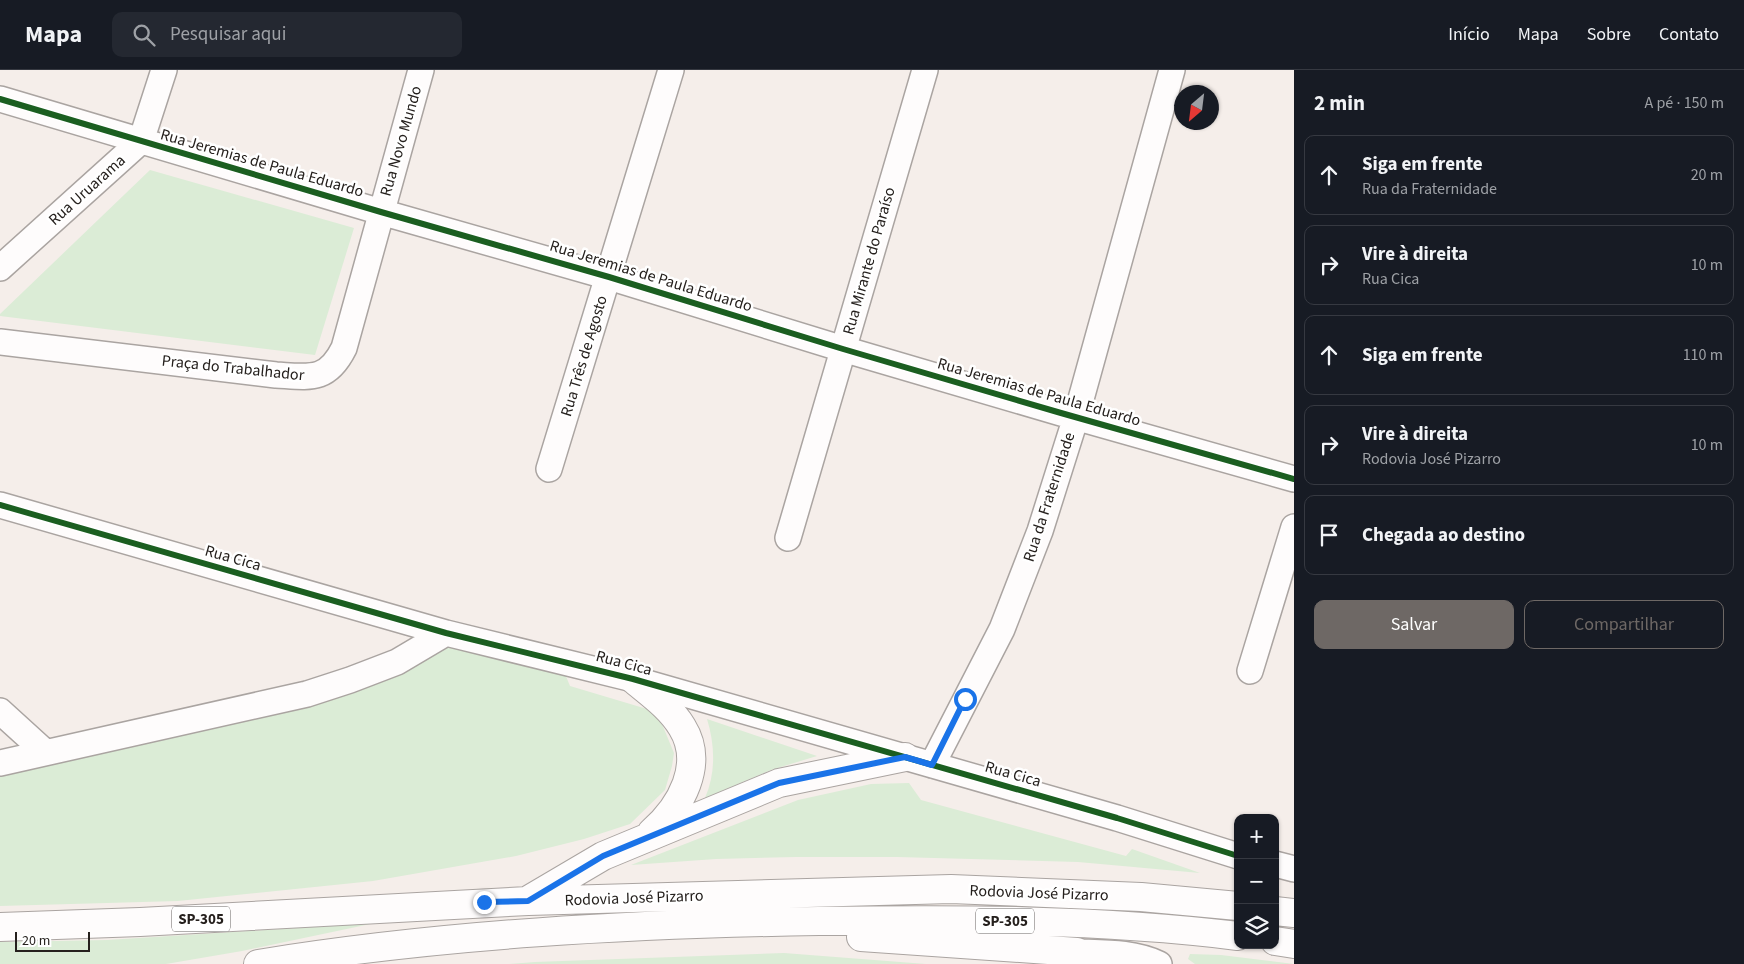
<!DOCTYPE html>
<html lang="pt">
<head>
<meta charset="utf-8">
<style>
  body { margin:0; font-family:"Source Sans 3",sans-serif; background:#242831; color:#f1f3f6 }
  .controls { position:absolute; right:15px; bottom:15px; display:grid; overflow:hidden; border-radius:10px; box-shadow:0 1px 4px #0004 }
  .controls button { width:45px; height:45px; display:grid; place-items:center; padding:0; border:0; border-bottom:1px solid #363941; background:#171b24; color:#f1f3f6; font:25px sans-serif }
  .compass { position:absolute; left:1174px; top:15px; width:45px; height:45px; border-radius:50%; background:#171b24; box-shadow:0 1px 4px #0004; rotate:208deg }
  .scale { position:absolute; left:15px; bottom:12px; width:75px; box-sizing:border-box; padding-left:5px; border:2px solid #25201d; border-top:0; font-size:14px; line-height:18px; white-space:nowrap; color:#25201d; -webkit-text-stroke:4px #fff; paint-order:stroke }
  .stop { position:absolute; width:15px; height:15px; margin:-11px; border:4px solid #1a73e8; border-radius:50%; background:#fff }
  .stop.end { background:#1a73e8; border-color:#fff; box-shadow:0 1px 5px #0008 }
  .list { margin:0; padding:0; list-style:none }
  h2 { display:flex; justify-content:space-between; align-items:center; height:65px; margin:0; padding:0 20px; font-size:21px }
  h2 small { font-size:16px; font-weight:400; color:#9ea1a6 }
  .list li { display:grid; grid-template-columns:32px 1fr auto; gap:15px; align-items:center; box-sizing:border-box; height:80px; margin:0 10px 10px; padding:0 10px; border:1px solid #363941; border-radius:10px }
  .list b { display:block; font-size:19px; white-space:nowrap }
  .list p { margin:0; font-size:16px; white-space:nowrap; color:#9ea1a6 }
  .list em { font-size:16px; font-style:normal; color:#9ea1a6 }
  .actions { display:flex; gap:10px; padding:15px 20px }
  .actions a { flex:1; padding:11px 0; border:1px solid #6e6865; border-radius:10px; text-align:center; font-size:18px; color:#6e6865 }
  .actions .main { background:#6e6865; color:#fff }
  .icon { flex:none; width:28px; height:28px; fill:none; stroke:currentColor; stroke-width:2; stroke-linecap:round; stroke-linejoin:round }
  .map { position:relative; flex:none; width:1294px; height:894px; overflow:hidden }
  header { display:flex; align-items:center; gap:30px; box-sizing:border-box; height:70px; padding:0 25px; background:#171b24; border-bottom:1px solid #363941 }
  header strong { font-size:24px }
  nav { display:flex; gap:28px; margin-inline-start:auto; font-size:18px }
  .search { width:350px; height:45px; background:#242831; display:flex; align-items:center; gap:12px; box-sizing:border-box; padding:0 18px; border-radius:10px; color:#9ea1a6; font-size:19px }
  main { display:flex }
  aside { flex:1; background:#171b24 }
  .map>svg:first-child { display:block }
  .green { fill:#dbecd6 }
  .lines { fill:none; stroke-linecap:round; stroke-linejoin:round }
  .minor-casing { stroke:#aaa4a1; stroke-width:28 }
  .major-casing { stroke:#aaa4a1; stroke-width:30 }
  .minor { stroke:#fefcfc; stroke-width:25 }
  .major { stroke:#fefcfc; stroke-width:28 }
  .cycleway-casing { stroke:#fff; stroke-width:9 }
  .cycleway { stroke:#1b5e20; stroke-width:6 }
  .route { stroke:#1a73e8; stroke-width:6 }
  .labels { text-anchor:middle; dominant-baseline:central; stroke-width:5; stroke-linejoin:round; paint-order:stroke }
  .shield { fill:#fff; stroke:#666361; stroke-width:1 }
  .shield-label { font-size:15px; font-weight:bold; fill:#25201d }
  .street-label { font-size:16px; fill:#25201d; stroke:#fff }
</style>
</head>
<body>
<header>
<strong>Mapa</strong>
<div class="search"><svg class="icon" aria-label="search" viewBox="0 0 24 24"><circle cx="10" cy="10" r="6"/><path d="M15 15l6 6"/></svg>Pesquisar aqui</div>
<nav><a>Início</a><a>Mapa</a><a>Sobre</a><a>Contato</a></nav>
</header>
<main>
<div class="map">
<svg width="1294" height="894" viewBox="0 0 1294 894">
  <rect width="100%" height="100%" fill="#f5eeea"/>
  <path class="green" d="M150,100L354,158L315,285L0,246V244Z
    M447,570L563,599L570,616L657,642L674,683L672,696L665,720L630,754L584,769L516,786L373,811L178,831L0,836V703Z
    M707,649L817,686L771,700L705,728C716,703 715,675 707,649Z
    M909,713L921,730L1126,786L1132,779L1200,803L1078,792L897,787H796L716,789L631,795L798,730L871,714Z
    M375,853L242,881L166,894H0V872L107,870Z
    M784,883L926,894H509L535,892Z
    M1190,884L1221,885L1294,894H1195L1188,889Z"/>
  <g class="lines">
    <defs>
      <path id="minor" d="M0,29L381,142L609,207L843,279L1061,343L1294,409
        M0,198L141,71L164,0
        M0,272L276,305C310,307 327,312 344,278L421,0
        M549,399L671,0
        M0,435L446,563L633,609L1117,748L1238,786
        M788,468L925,0
        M1250,601L1294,457
        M0,641L45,682
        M0,693L307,624L350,610L397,592L446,563
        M932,695L1002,559L1040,461L1076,347L1172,0
        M1275,794L1294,799
        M1078,894L1077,882C1106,883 1133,882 1159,894"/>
      <path id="major" d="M633,609C651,624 670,637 682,657C705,694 681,737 652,762
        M530,829L603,786L779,713L905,687
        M1275,841L1294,843
        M0,857L140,852L528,831L951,819L1141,827L1238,836
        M861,867L1077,882
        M1275,871L1294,874
        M258,894C443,864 631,854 819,851C958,849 1099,849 1238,866"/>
    </defs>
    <use href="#minor" class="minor-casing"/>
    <use href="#major" class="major-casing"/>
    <use href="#minor" class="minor"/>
    <use href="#major" class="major"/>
    <defs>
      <path id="cycleway" d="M0,29L381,142L609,207L843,279L1061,343L1294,409
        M0,435L446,563L633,609L1117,748L1238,786"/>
    </defs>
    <use href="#cycleway" class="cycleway-casing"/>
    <use href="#cycleway" class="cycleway"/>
  </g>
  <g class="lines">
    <path class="route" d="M484,832L528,831L603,786L779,713L905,687L932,695L965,629"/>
  </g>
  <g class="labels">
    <g class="shield">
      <rect x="172" y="836.5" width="58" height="25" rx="4"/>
      <rect x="976" y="838.5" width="58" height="25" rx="4"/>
    </g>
    <g class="shield-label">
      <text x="201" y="849">SP-305</text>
      <text x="1005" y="851">SP-305</text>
    </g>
    <g class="street-label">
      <text transform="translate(401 71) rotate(-74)">Rua Novo Mundo</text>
      <text transform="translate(262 93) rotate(16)">Rua Jeremias de Paula Eduardo</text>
      <text transform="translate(87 120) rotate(-42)">Rua Uruarama</text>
      <text transform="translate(869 191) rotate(-74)">Rua Mirante do Paraíso</text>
      <text transform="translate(651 206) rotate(17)">Rua Jeremias de Paula Eduardo</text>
      <text transform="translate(584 286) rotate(-73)">Rua Três de Agosto</text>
      <text transform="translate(233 298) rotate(6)">Praça do Trabalhador</text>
      <text transform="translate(1039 322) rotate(16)">Rua Jeremias de Paula Eduardo</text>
      <text transform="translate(1049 427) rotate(-72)">Rua da Fraternidade</text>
      <text transform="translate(233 488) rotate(16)">Rua Cica</text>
      <text transform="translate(624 593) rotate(15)">Rua Cica</text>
      <text transform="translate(1013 704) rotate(16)">Rua Cica</text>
      <text transform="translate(1039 823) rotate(2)">Rodovia José Pizarro</text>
      <text transform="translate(634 828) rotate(-2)">Rodovia José Pizarro</text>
    </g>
  </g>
</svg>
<div class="controls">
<button>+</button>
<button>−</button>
<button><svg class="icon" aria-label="layers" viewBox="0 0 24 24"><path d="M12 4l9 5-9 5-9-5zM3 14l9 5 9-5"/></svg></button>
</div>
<svg class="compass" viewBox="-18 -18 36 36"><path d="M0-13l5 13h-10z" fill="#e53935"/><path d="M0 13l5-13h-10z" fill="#9ea1a6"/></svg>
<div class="scale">20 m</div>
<div class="stop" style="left:965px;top:629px"></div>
<div class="stop end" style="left:484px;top:832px"></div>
</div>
<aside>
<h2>2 min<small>A pé · 150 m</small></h2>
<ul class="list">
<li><svg class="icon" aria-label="ahead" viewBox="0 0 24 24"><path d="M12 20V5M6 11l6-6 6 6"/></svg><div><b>Siga em frente</b><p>Rua da Fraternidade</p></div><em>20 m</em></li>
<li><svg class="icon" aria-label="right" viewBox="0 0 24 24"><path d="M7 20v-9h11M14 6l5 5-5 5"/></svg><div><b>Vire à direita</b><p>Rua Cica</p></div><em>10 m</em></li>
<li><svg class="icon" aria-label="ahead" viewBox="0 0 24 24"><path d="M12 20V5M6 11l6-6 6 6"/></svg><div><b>Siga em frente</b></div><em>110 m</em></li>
<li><svg class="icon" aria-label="right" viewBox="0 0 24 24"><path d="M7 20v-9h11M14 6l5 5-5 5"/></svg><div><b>Vire à direita</b><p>Rodovia José Pizarro</p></div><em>10 m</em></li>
<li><svg class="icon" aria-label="arrive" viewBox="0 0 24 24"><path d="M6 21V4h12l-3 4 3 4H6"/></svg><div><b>Chegada ao destino</b></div></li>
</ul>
<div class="actions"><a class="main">Salvar</a><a>Compartilhar</a></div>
</aside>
</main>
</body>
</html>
